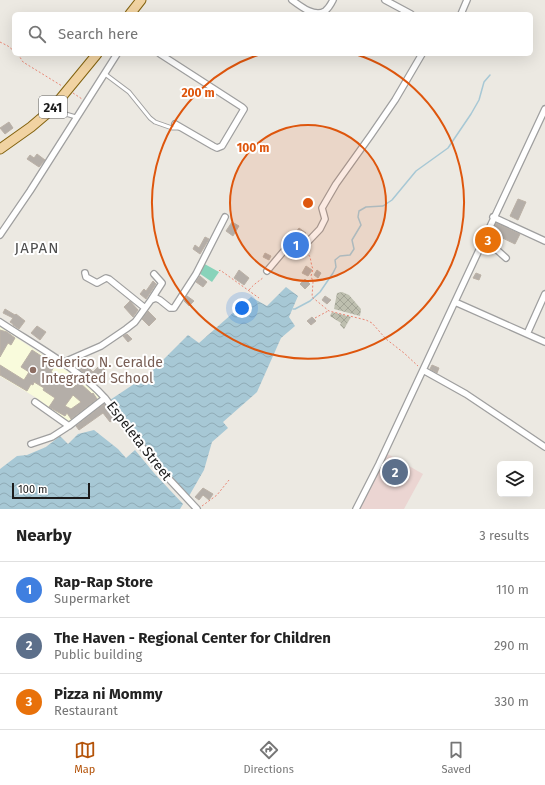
<!DOCTYPE html>
<html lang="en">
<head>
<meta charset="utf-8">
<style>
  body { margin:0; font-family:"Fira Sans",sans-serif; background:#f6f6f6; color:#222 }
  .controls { position:absolute; right:12px; bottom:12px; display:grid; overflow:hidden; border-radius:6px; box-shadow:0 4px 16px #0002 }
  .controls button { width:36px; height:36px; display:grid; place-items:center; padding:0; border:0; border-bottom:1px solid #e0e0e0; background:#fff; color:#222; font:20px sans-serif }
  .scale { position:absolute; left:12px; bottom:10px; width:78px; box-sizing:border-box; padding-left:4px; border:2px solid #1b1b1b; border-top:0; font-size:11px; line-height:14px; white-space:nowrap; color:#1b1b1b; -webkit-text-stroke:3px #fff; paint-order:stroke }
  .you { position:absolute; left:242px; top:308px; width:14px; height:14px; margin:-10px; border:3px solid #fff; border-radius:50%; background:#1a73e8; box-shadow:0 0 0 6px #1a73e833 }
  .badge { display:grid; place-items:center; width:26px; height:26px; border-radius:50%; background:#b45309; color:#fff; font-size:13px; font-weight:700 }
  .pin { position:absolute; translate:-50% -50%; border:2px solid #fff; box-shadow:0 1px 4px #0006 }
  .list { margin:0; padding:0; list-style:none }
  h2 { display:flex; justify-content:space-between; align-items:center; height:52px; margin:0; padding:0 16px; font-size:17px }
  h2 small { font-size:13px; font-weight:400; color:#767676 }
  .list li { display:grid; grid-template-columns:26px 1fr auto; gap:12px; align-items:center; box-sizing:border-box; height:56px; padding:0 16px; border-top:1px solid #e0e0e0 }
  .list b { display:block; font-size:15px; white-space:nowrap }
  .list p { margin:0; font-size:13px; white-space:nowrap; color:#767676 }
  .list em { font-size:13px; font-style:normal; color:#767676 }
  .icon { flex:none; width:22px; height:22px; fill:none; stroke:currentColor; stroke-width:2; stroke-linecap:round; stroke-linejoin:round }
  .map { position:relative; flex:none; width:545px; height:509px; overflow:hidden }
  .search { position:absolute; background:#fff; box-shadow:0 4px 16px #0002; left:12px; right:12px; top:12px; height:44px; display:flex; align-items:center; gap:10px; box-sizing:border-box; padding:0 14px; border-radius:6px; color:#767676; font-size:15px }
  .sheet { height:220px; background:#fff }
  nav { display:flex; justify-content:space-around; align-items:center; box-sizing:border-box; height:56px; border-top:1px solid #e0e0e0; background:#fff; font-size:11px; color:#767676 }
  nav a { display:grid; justify-items:center; gap:2px }
  nav .on { color:#b45309 }
  .map>svg:first-child { display:block }
  .commercial { fill:#ebd5d2 }
  .education { fill:#f9fbdc }
  .construction { fill:url(#construction-cross-hatch) }
  .pitch { fill:#88d3ba }
  .water { fill:url(#water-waves) }
  .lines { fill:none; stroke-linecap:round; stroke-linejoin:round }
  .stream { stroke:#a7c8d5; stroke-width:1.5 }
  .building { fill:#b4aea8; stroke:#bbb1a6; fill-rule:evenodd }
  .lane-casing { stroke:#9f9f9f; stroke-width:5 }
  .street-casing { stroke:#9f9f9f; stroke-width:8 }
  .primary-casing { stroke:#836310; stroke-width:11 }
  .path { stroke:#e98775; stroke-width:1; stroke-dasharray:2 2; stroke-linecap:butt }
  .lane { stroke:#fff; stroke-width:3 }
  .street { stroke:#fff; stroke-width:5.5 }
  .primary { stroke:#f1d3a2; stroke-width:9 }
  .ring { fill:none; stroke:#de560d; stroke-width:2 }
  .education-dot { fill:#8d6e63; stroke:#fff; stroke-width:1.5 }
  .labels { text-anchor:middle; dominant-baseline:central; stroke-width:4; stroke-linejoin:round; paint-order:stroke }
  .shield { fill:#fff; stroke:#5f5f5f; stroke-width:1 }
  .shield-label { font-size:13px; font-weight:bold; fill:#1b1b1b }
  .education-label { font-size:14px; fill:#785e54; stroke:#fff; text-anchor:start }
  .street-label { font-size:14px; fill:#1b1b1b; stroke:#fff }
  .neighbourhood-label { font-size:15px; letter-spacing:1px; fill:#4e4e4e; stroke:#fff }
  .centre { fill:#de560d; stroke:#fff; stroke-width:2 }
  .ring-label { font-size:12px; text-anchor:middle; font-weight:bold; fill:#de560d; stroke:#fff; stroke-width:4; stroke-linejoin:round; paint-order:stroke }
</style>
</head>
<body>
<div class="map">
<svg width="545" height="509" viewBox="0 0 545 509">
  <defs>
    <pattern id="construction-cross-hatch" width="8" height="8" patternUnits="userSpaceOnUse"><rect width="8" height="8" fill="#bebfaf"/><path d="M0 0l8 8M0 8l8-8" fill="none" stroke="#a3a496"/></pattern>
    <pattern id="water-waves" width="16" height="10" patternUnits="userSpaceOnUse"><rect width="16" height="10" fill="#a7c8d5"/><path d="M0 5q4-4 8 0t8 0" fill="none" stroke="#8fabb6"/></pattern>
  </defs>
  <rect width="100%" height="100%" fill="#ece9e2"/>
  <path class="commercial" d="M386,453L423,474L404,509H358Z"/>
  <path class="education" d="M0,327L79,379L95,391L101,399L71,423L35,397L0,376Z"/>
  <path class="construction" d="M342,292L349,295L361,309L360,316L334,309L337,293Z
    M332,312L351,317L344,329L340,325L341,323L330,316Z"/>
  <path class="pitch" d="M201,262L219,272L212,282L196,271Z"/>
  <path class="water" d="M286,287L298,296L289,317L295,326L281,338L257,392L223,422L228,428L212,442L204,470L189,496L170,476L110,400L149,374L188,335L199,343L251,297L267,306Z
    M94,430L118,449L126,458L135,450L154,473L183,504L180,509H0V469L17,456L27,455L46,447L60,436L68,444L78,434Z"/>
  <g class="lines">
    <path class="stream" d="M293,309H295L310,301L320,292L333,273L336,267L335,260L340,256L350,255L354,249L352,240L361,225L358,217L359,211L366,207L383,206L392,200L416,171L448,148L471,114L479,100L484,82L490,75"/>
  </g>
  <path class="building" d="M9,122L13,128L5,134L0,128Z
    M37,154L45,160L39,167L27,159L30,155L34,158Z
    M518,199L526,202L518,220L510,216Z
    M232,222L239,226L233,236L226,231Z
    M496,223L520,234L515,244L492,233Z
    M299,228L306,233L300,240L294,235Z
    M205,237L209,239L200,254L193,249L195,245L199,248Z
    M265,253L271,256L269,260L263,257Z
    M306,266L312,270L308,276L302,273Z
    M239,270L249,278L244,285L234,278Z
    M317,270L321,273L318,278L314,275Z
    M476,273L481,275L479,280L473,278Z
    M200,276L207,282L203,287L196,282Z
    M305,279L310,284L305,289L300,284Z
    M153,281L156,284L146,299L140,294L144,289L146,291Z
    M187,296L194,301L189,306L184,301Z
    M325,296L331,300L327,304L322,300Z
    M130,301L138,310L133,317L124,307Z
    M5,309L15,315L16,314L25,321L19,329L13,325V324L10,322L13,318L3,313Z
    M148,311L156,319L149,326L142,319Z
    M312,317L316,321L311,325L307,321Z
    M37,326L46,332L40,340L31,333Z
    M0,330L7,332L15,338L11,345L8,343L0,357Z
    M127,334L132,339L128,342L123,336Z
    M32,350L55,365L51,372L73,388L79,382L92,394L93,393L97,399L71,419L67,413L65,416L49,407L55,398L43,390L44,388L34,382L33,385L31,384L27,391L0,375V365L24,380L29,372L21,367ZM73,395L81,402L71,409L65,406Z
    M83,364L86,367L87,366L93,372L100,365L105,370L95,380L88,374L87,375L79,369Z
    M432,365L439,368L437,373L430,369Z
    M104,404L115,418L110,422L103,413L79,430L76,426Z
    M203,488L213,494L209,500L203,495L199,500L195,497Z"/>
  <g class="lines">
    <defs>
      <path id="lane" d="M105,74L129,92L150,118L155,122L172,128H180
        M52,110L76,117"/>
      <path id="street" d="M292,0C300,6 315,18 325,11C329,8 331,4 333,0
        M385,0L411,14
        M461,14L467,0
        M160,54L242,107L244,109L222,146L217,148L213,146L175,124
        M493,217L545,241
        M0,235L30,191L117,54
        M482,242L496,249L506,258
        M267,271L288,246H293L300,250L320,229L325,219L322,208L336,184L371,135L395,100L422,54
        M85,273L86,277L97,283L106,278L109,279L145,308
        M151,300L162,283L154,274
        M455,302L545,342
        M0,322C33,344 79,369 105,398L155,464L197,509
        M527,334L545,294
        M62,363L101,346L126,329L135,322L151,300L156,298L160,300L170,308H174L196,274L225,217
        M423,370L466,394L545,447
        M69,426L105,398
        M31,444L52,437L69,426L35,402
        M356,509L379,464L545,109"/>
      <path id="primary" d="M130,14L141,0
        M0,149L31,127L51,110L97,54"/>
    </defs>
    <use href="#lane" class="lane-casing"/>
    <use href="#street" class="street-casing"/>
    <use href="#primary" class="primary-casing"/>
    <path class="path" d="M0,42L8,46L14,51
      M18,54L23,62L62,86
      M73,93L82,99
      M306,252C312,256 310,263 313,269L311,276L313,282L312,297L329,311L366,320L372,323L386,339L404,353L418,366
      M219,271L220,270L259,298
      M249,290C255,283 258,282 264,277
      M315,318L328,311
      M202,506L217,495L229,480"/>
    <use href="#lane" class="lane"/>
    <use href="#street" class="street"/>
    <use href="#primary" class="primary"/>
  </g>
  <circle cx="308" cy="203" r="78" fill="#de560d" fill-opacity=".12"/>
  <g class="ring">
    <circle cx="308" cy="203" r="78"/>
    <path d="M355 54A156 156 0 1 1 261 54"/>
  </g>
  <circle class="education-dot" cx="33" cy="370" r="4"/>
  <g class="labels">
    <rect class="shield" x="39" y="96" width="28" height="22" rx="3"/>
    <g class="shield-label">
      <text x="53" y="107">241</text>
    </g>
    <g class="education-label">
      <text x="41" y="362">Federico N. Ceralde<tspan x="41" dy="16">Integrated School</tspan></text>
    </g>
    <g class="street-label">
      <text transform="translate(139 441) rotate(52)">Espeleta Street</text>
    </g>
    <g class="neighbourhood-label">
      <text x="37" y="248">JAPAN</text>
    </g>
  </g>
  <circle cx="308" cy="203" r="6" class="centre"/>
  <g class="ring-label">
    <text x="198" y="97">200 m</text>
    <text x="253" y="152">100 m</text>
  </g>
</svg>
<div class="controls">
<button><svg class="icon" aria-label="layers" viewBox="0 0 24 24"><path d="M12 4l9 5-9 5-9-5zM3 14l9 5 9-5"/></svg></button>
</div>
<div class="scale">100 m</div>
<div class="you"></div>
<div class="pin badge" style="left:296px;top:245px;background:#3f7fe0">1</div>
<div class="pin badge" style="left:395px;top:472px;background:#5c6f8a">2</div>
<div class="pin badge" style="left:488px;top:240px;background:#e8710a">3</div>
<div class="search"><svg class="icon" aria-label="search" viewBox="0 0 24 24"><circle cx="10" cy="10" r="6"/><path d="M15 15l6 6"/></svg>Search here</div>
</div>
<section class="sheet">
<h2>Nearby<small>3 results</small></h2>
<ul class="list">
<li><span class="badge" style="background:#3f7fe0">1</span><div><b>Rap-Rap Store</b><p>Supermarket</p></div><em>110 m</em></li>
<li><span class="badge" style="background:#5c6f8a">2</span><div><b>The Haven - Regional Center for Children</b><p>Public building</p></div><em>290 m</em></li>
<li><span class="badge" style="background:#e8710a">3</span><div><b>Pizza ni Mommy</b><p>Restaurant</p></div><em>330 m</em></li>
</ul>
</section>
<nav>
<a class="on"><svg class="icon" aria-label="map" viewBox="0 0 24 24"><path d="M3 6l6-2 6 2 6-2v14l-6 2-6-2-6 2zM9 4v14M15 6v14"/></svg>Map</a>
<a><svg class="icon" aria-label="directions" viewBox="0 0 24 24"><path d="M12 3l9 9-9 9-9-9zM9 14v-3h6M13 9l2 2-2 2"/></svg>Directions</a>
<a><svg class="icon" aria-label="saved" viewBox="0 0 24 24"><path d="M7 4h10v16l-5-4-5 4z"/></svg>Saved</a>
</nav>
</body>
</html>
